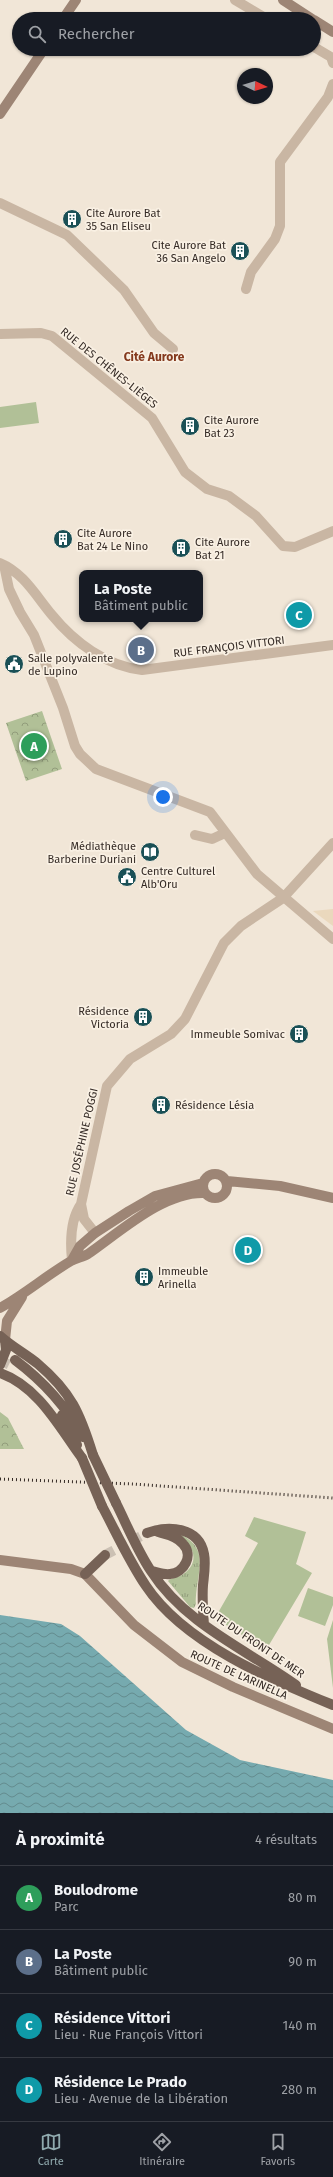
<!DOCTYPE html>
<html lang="fr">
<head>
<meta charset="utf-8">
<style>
  body { margin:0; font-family:"Fira Sans",sans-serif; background:#20242c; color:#f1f3f6 }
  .compass { position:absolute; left:237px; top:68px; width:36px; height:36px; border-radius:50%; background:#171b24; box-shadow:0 1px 3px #0004; rotate:94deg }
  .you { position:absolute; left:163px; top:797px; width:14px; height:14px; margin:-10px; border:3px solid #fff; border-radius:50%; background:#1a73e8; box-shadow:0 0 0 6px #1a73e833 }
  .badge { display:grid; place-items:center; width:26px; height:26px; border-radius:50%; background:#90aaae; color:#fff; font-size:13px; font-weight:700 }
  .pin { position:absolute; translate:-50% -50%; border:2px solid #fff; box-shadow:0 1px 4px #0006 }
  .popup { position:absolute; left:79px; top:570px; width:124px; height:52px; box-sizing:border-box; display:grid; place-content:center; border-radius:8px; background:#171b24; filter:drop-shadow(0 1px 3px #0005); font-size:13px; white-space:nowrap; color:#9ea1a6 }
  .popup b { font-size:15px; color:#f1f3f6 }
  .popup::after { content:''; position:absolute; left:50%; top:100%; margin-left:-8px; border:8px solid transparent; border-top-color:#171b24 }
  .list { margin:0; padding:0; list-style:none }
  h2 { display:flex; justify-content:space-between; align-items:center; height:52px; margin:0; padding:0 16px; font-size:17px }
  h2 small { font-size:13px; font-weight:400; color:#9ea1a6 }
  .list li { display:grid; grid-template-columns:26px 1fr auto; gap:12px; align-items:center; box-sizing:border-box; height:64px; padding:0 16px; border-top:1px solid #363941 }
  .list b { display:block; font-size:15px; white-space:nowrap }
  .list p { margin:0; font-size:13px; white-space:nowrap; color:#9ea1a6 }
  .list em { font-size:13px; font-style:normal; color:#9ea1a6 }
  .icon { flex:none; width:22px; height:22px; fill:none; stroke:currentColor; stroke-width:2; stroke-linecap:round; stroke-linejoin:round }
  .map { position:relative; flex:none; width:333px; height:1813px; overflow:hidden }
  .search { position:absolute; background:#171b24; box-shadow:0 1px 3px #0004; left:12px; right:12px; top:12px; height:44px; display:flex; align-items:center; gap:10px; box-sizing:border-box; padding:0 14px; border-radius:22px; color:#9ea1a6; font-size:15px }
  .sheet { height:308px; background:#171b24 }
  nav { display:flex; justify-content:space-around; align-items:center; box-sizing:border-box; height:56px; border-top:1px solid #363941; background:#171b24; font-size:11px; color:#9ea1a6 }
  nav a { display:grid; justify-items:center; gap:2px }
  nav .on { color:#90aaae }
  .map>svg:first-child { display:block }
  .grass { fill:url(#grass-tufts) }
  .park { fill:url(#park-crowns) }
  .garden { fill:#b1c097 }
  .plaza { fill:#ead8bd }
  .water { fill:url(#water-waves) }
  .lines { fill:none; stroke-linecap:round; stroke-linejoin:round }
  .primary-tunnel { stroke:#cbc0b3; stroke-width:10; stroke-dasharray:10 5; stroke-linecap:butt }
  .street { stroke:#c9b6a3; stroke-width:10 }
  .secondary { stroke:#9d8575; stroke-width:10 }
  .primary { stroke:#766256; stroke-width:10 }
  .rail { stroke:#342a25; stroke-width:3; stroke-dasharray:1 3; stroke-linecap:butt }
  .primary-bridge { stroke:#766256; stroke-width:10 }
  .labels { text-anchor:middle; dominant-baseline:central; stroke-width:3.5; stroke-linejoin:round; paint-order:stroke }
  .poi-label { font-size:11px; fill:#342a25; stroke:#f9f0e3; text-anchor:start }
  .street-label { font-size:11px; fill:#342a25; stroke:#f9f0e3 }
  .neighbourhood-label { font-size:12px; font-weight:bold; fill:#84391d; stroke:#f9f0e3 }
</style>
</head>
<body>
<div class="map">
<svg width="333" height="1813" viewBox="0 0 333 1813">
  <defs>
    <pattern id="grass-tufts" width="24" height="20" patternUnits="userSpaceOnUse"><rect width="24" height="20" fill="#b1c097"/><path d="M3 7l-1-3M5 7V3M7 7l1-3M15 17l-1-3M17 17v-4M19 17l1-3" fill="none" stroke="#919c7b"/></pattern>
    <pattern id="park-crowns" width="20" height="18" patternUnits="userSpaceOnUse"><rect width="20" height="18" fill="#b1c097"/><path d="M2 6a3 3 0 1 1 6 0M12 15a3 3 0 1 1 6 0" fill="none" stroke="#919c7b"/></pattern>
    <pattern id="water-waves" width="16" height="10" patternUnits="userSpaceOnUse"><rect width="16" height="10" fill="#76aaaf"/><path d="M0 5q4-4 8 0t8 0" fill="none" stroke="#628b8e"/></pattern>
  </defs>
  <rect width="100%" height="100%" fill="#f1e6d7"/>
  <path class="grass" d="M179,1534C213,1548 195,1576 196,1604L194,1608L190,1607L168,1581C170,1578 177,1578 182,1575C201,1563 194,1546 179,1534Z"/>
  <path class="park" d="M42,711L62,769L26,781L6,723Z
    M0,1412L8,1418L24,1449H0Z"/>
  <path class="garden" d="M36,402L39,423L0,428V407Z
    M254,1517L306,1532L296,1564L312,1573L266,1650L215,1618L258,1543L245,1536Z
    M308,1588L333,1597V1605L325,1626L298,1616Z
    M333,1620V1688L327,1639Z"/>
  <path class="plaza" d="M333,909V926L313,911Z"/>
  <path class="water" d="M0,1615L61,1624L80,1636L186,1730L240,1760L333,1780V1813H0Z"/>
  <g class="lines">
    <path class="primary-tunnel" d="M0,1360L12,1366
      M105,1555L147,1533"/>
    <path class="street" d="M235,0L267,19
      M314,47L331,57L333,63
      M0,203L67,235L124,290L154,333L173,349
      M246,289L251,272L275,239L280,226V162L328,97L333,84
      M0,334L41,333L52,336L152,418L185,472L207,489L229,496L256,516L283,546L295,547L333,531
      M0,563C24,573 36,596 52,615C74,642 106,666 142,670L333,645
      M4,565L9,589L20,612L34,635L63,708L75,746L80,754L96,769L210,812L257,874L333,939
      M195,835L212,839L225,833
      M81,1204L84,1219L95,1233
      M72,1260C70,1241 70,1220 81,1204L107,1086L130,1059L171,1034L185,1019L224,943L241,926L283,898L333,843"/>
    <path class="secondary" d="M283,0L312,19
      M63,19L76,0
      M314,20L333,32
      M0,114L44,49
      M203 1186a12 12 0 1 1 24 0a12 12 0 1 1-24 0Z
      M227,1181L280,1186L333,1198
      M72,1260L80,1246L95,1233L129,1211L155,1196L203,1183
      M0,1308C25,1294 47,1275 71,1261C76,1258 83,1257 88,1254C120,1232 164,1191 205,1193
      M5,1340L7,1321L22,1297
      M0,1560L71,1569L85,1574L134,1625L182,1662L233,1687L333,1729"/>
    <path class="primary" d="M0,1336C12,1347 26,1354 38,1364C71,1392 80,1413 93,1455
      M15,1360C43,1381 66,1406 83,1437
      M0,1365L6,1350L5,1340
      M0,1373C39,1387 59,1427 82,1458
      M62,1415L77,1445
      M116,1503C127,1525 137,1550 151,1571C185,1624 247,1650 296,1685
      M102,1506C116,1532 129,1561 146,1586C184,1643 271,1680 333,1705
      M147,1533C169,1525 199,1527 204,1554C206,1564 204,1575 203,1585C202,1598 203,1611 204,1625
      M151,1571C157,1572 164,1575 170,1574C184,1573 194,1555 183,1544C177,1536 166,1534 158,1532
      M85,1574L105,1555"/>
    <path class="rail" d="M0,1479L133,1484L333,1498"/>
    <path class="primary-bridge" d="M93,1455L116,1503
      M82,1458L102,1506"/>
  </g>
  <defs>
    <symbol id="building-disc" viewBox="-11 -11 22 22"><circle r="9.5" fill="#1a5056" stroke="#f9f0e3"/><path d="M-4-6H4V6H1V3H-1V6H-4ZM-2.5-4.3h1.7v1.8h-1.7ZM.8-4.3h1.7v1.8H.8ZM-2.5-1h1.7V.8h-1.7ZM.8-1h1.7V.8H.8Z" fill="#fff"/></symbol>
    <symbol id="civic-disc" viewBox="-11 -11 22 22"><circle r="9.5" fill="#1a5056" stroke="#f9f0e3"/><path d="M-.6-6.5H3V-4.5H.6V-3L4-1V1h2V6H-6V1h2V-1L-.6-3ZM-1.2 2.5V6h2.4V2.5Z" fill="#fff"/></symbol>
    <symbol id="library-disc" viewBox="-11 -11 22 22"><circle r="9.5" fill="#1a5056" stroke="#f9f0e3"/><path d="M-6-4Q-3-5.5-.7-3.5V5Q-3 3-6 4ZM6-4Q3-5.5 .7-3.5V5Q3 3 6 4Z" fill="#fff"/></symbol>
  </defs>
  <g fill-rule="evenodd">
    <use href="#building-disc" x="61" y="208" width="22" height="22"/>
    <use href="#building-disc" x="229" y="240" width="22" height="22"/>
    <use href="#building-disc" x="179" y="415" width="22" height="22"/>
    <use href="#building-disc" x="52" y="528" width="22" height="22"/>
    <use href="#building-disc" x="170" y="537" width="22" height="22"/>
    <use href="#civic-disc" x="3" y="653" width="22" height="22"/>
    <use href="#library-disc" x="139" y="841" width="22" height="22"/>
    <use href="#civic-disc" x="116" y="866" width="22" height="22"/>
    <use href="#building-disc" x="132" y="1006" width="22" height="22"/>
    <use href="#building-disc" x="288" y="1023" width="22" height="22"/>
    <use href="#building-disc" x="150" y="1094" width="22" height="22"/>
    <use href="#building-disc" x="133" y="1266" width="22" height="22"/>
  </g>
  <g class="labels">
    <g class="poi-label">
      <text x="86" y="213">Cite Aurore Bat<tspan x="86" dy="13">35 San Eliseu</tspan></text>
      <text x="226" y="245" text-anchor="end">Cite Aurore Bat<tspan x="226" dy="13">36 San Angelo</tspan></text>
      <text x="204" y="420">Cite Aurore<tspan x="204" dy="13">Bat 23</tspan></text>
      <text x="77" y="533">Cite Aurore<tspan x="77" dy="13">Bat 24 Le Nino</tspan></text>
      <text x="195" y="542">Cite Aurore<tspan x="195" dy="13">Bat 21</tspan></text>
      <text x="28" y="658">Salle polyvalente<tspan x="28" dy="13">de Lupino</tspan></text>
      <text x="136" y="846" text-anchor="end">Médiathèque<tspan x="136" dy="13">Barberine Duriani</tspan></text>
      <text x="141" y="871">Centre Culturel<tspan x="141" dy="13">Alb'Oru</tspan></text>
      <text x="129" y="1011" text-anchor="end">Résidence<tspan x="129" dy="13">Victoria</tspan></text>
      <text x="285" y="1034" text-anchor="end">Immeuble Somivac</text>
      <text x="175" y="1105">Résidence Lésia</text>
      <text x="158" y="1271">Immeuble<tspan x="158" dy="13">Arinella</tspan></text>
    </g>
    <g class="street-label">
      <text transform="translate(109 368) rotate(39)">RUE DES CHÊNES-LIÈGES</text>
      <text transform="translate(229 647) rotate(-7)">RUE FRANÇOIS VITTORI</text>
      <text transform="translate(82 1142) rotate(-77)">RUE JOSÉPHINE POGGI</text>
      <text transform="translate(251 1640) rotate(34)">ROUTE DU FRONT DE MER</text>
      <text transform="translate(239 1675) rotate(24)">ROUTE DE L'ARINELLA</text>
    </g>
    <g class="neighbourhood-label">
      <text x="154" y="357">Cité Aurore</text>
    </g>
  </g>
</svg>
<svg class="compass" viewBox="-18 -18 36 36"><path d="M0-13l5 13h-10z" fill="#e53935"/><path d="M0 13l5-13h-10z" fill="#9ea1a6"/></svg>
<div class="you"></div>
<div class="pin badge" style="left:34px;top:746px;background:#2e9e5b">A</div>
<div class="pin badge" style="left:141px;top:650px;background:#5c6f8a">B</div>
<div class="popup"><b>La Poste</b>Bâtiment public</div>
<div class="pin badge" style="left:299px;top:615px;background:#0f9aa8">C</div>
<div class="pin badge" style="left:248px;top:1250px;background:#0f9aa8">D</div>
<div class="search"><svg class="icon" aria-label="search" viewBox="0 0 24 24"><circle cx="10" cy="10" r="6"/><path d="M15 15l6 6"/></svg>Rechercher</div>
</div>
<section class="sheet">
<h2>À proximité<small>4 résultats</small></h2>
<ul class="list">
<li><span class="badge" style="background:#2e9e5b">A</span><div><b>Boulodrome</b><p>Parc</p></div><em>80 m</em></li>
<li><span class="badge" style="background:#5c6f8a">B</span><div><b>La Poste</b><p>Bâtiment public</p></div><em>90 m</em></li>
<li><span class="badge" style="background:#0f9aa8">C</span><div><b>Résidence Vittori</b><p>Lieu · Rue François Vittori</p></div><em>140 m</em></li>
<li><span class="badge" style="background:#0f9aa8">D</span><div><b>Résidence Le Prado</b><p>Lieu · Avenue de la Libération</p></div><em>280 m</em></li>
</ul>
</section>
<nav>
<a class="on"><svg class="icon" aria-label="map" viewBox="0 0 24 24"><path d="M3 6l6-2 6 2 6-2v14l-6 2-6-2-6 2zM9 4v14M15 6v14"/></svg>Carte</a>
<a><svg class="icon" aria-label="directions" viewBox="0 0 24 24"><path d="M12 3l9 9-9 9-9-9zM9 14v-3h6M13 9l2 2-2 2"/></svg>Itinéraire</a>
<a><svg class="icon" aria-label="saved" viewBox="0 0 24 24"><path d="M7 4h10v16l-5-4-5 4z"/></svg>Favoris</a>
</nav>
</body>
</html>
